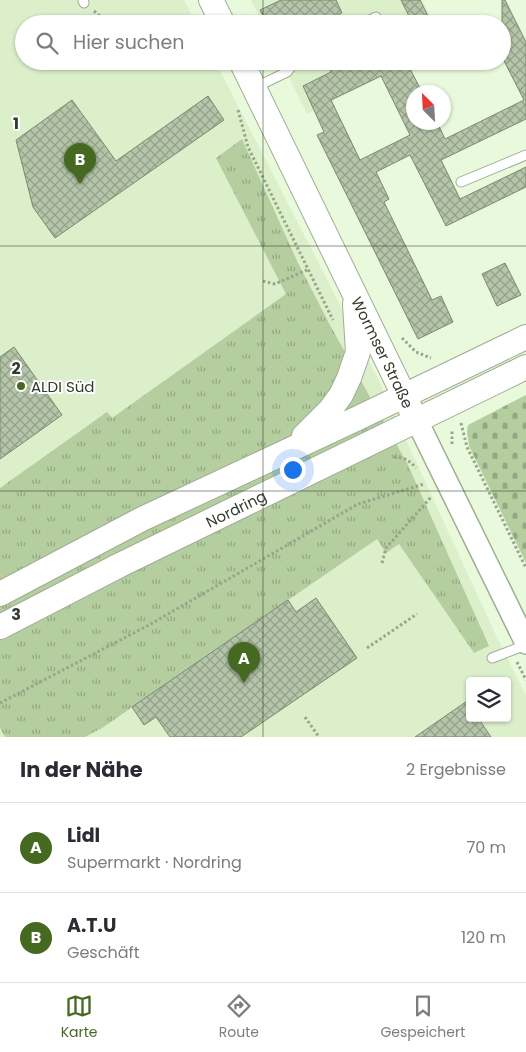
<!DOCTYPE html>
<html lang="de">
<head>
<meta charset="utf-8">
<style>
  body { margin:0; font-family:Poppins,sans-serif; background:#f7f7f7; color:#2b2b33 }
  .controls { position:absolute; right:15px; bottom:15px; display:grid; overflow:hidden; border-radius:5px; box-shadow:0 1px 4px #0004 }
  .controls button { width:45px; height:45px; display:grid; place-items:center; padding:0; border:0; border-bottom:1px solid #e1e1e2; background:#fff; color:#2b2b33; font:25px sans-serif }
  .compass { position:absolute; left:406px; top:85px; width:45px; height:45px; border-radius:50%; background:#fff; box-shadow:0 1px 4px #0004; rotate:336deg }
  .you { position:absolute; left:292px; top:469px; width:18px; height:18px; margin:-12px; border:4px solid #fff; border-radius:50%; background:#1a73e8; box-shadow:0 0 0 8px #1a73e833 }
  .badge { display:grid; place-items:center; width:32px; height:32px; border-radius:50%; background:#466921; color:#fff; font-size:16px; font-weight:700 }
  .pin { position:absolute; translate:-50% -41px; filter:drop-shadow(0 1px 2px #0008) }
  .pin::after { content:''; position:absolute; top:26px; width:18px; height:15px; background:inherit; clip-path:polygon(0 0,100% 0,50% 100%) }
  .list { margin:0; padding:0; list-style:none }
  h2 { display:flex; justify-content:space-between; align-items:center; height:65px; margin:0; padding:0 20px; font-size:21px }
  h2 small { font-size:16px; font-weight:400; color:#7c7c81 }
  .list li { display:grid; grid-template-columns:32px 1fr auto; gap:15px; align-items:center; box-sizing:border-box; height:90px; padding:0 20px; border-top:1px solid #e1e1e2 }
  .list b { display:block; font-size:19px; white-space:nowrap }
  .list p { margin:0; font-size:16px; white-space:nowrap; color:#7c7c81 }
  .list em { font-size:16px; font-style:normal; color:#7c7c81 }
  .icon { flex:none; width:28px; height:28px; fill:none; stroke:currentColor; stroke-width:2; stroke-linecap:round; stroke-linejoin:round }
  .map { position:relative; flex:none; width:526px; height:737px; overflow:hidden }
  .search { position:absolute; background:#fff; box-shadow:0 1px 4px #0004; left:15px; right:15px; top:15px; height:55px; display:flex; align-items:center; gap:12px; box-sizing:border-box; padding:0 18px; border-radius:28px; color:#7c7c81; font-size:19px }
  .sheet { height:245px; background:#fff }
  nav { display:flex; justify-content:space-around; align-items:center; box-sizing:border-box; height:70px; border-top:1px solid #e1e1e2; background:#fff; font-size:14px; color:#7c7c81 }
  nav a { display:grid; justify-items:center; gap:2px }
  nav .on { color:#466921 }
  .map>svg:first-child { display:block }
  .built { fill:#dbefcb; fill-rule:evenodd }
  .grass { fill:url(#grass-tufts) }
  .cemetery { fill:url(#cemetery-stones) }
  .building { fill:url(#building-cross-hatch); stroke:#7b8a6f; fill-rule:evenodd }
  .lines { fill:none; stroke-linecap:round; stroke-linejoin:round }
  .service-casing { stroke:#9fae92; stroke-width:11 }
  .tertiary-casing { stroke:#9fae92; stroke-width:24 }
  .secondary-casing { stroke:#9fae92; stroke-width:26 }
  .path { stroke:#98a48e; stroke-width:3; stroke-dasharray:2.5 2.5; stroke-linecap:butt }
  .service { stroke:#fff; stroke-width:9 }
  .tertiary { stroke:#fff; stroke-width:21 }
  .secondary { stroke:#fff; stroke-width:24 }
  .grid { fill:none; stroke:#333a2e; stroke-width:1; stroke-opacity:0.55 }
  .poi-dot { fill:#466921; stroke:#fff; stroke-width:2 }
  .labels { text-anchor:middle; dominant-baseline:central; stroke-width:4; stroke-linejoin:round; paint-order:stroke }
  .street-label { font-size:15px; fill:#333a2e; stroke:#fff }
  .poi-label { font-size:15px; fill:#333a2e; stroke:#fff; text-anchor:start }
  .grid-label { font-size:16px; text-anchor:middle; font-weight:bold; fill:#333a2e; stroke:#fff; stroke-width:4; stroke-linejoin:round; paint-order:stroke }
</style>
</head>
<body>
<div class="map">
<svg width="526" height="737" viewBox="0 0 526 737">
  <defs>
    <pattern id="grass-tufts" width="24" height="20" patternUnits="userSpaceOnUse" patternTransform="scale(1.25)"><rect width="24" height="20" fill="#b4ce9f"/><path d="M3 7l-1-3M5 7V3M7 7l1-3M15 17l-1-3M17 17v-4M19 17l1-3" fill="none" stroke="#93a882"/></pattern>
    <pattern id="cemetery-stones" width="16" height="16" patternUnits="userSpaceOnUse" patternTransform="scale(1.25)"><rect width="16" height="16" fill="#b4ce9f"/><path d="M2 7V4a2 2 0 0 1 4 0v3zM10 15v-3a2 2 0 0 1 4 0v3z" fill="#93a882"/></pattern>
    <pattern id="building-cross-hatch" width="8" height="8" patternUnits="userSpaceOnUse" patternTransform="scale(1.25)"><rect width="8" height="8" fill="#b5c5a9"/><path d="M0 0l8 8M0 8l8-8" fill="none" stroke="#94a18a"/></pattern>
  </defs>
  <rect width="100%" height="100%" fill="#e9fadc"/>
  <path class="built" d="M0,0H184L196,24H24V61H215L379,381L494,631L526,696V737H0ZM470,681H507V718H470Z
    M251,0H422L434,24H263Z
    M281,61H413L307,114Z"/>
  <path class="grass" d="M242,139L298,263L331,327L408,465L489,646L474,653L399,544L386,553L377,539L102,728L85,737H5L0,728V488L107,412L112,418L286,294L216,158Z"/>
  <path class="cemetery" d="M526,395V563L469,446L467,432L468,425Z"/>
  <path class="building" d="M281,0H336L342,13L319,24H267L260,10Z
    M401,0H420L432,24H413Z
    M502,0H505L526,42V119L441,160L460,199L526,167V187L446,226L410,155L376,172L389,199L384,202L432,300L441,296L453,322L418,339L317,135L324,132L303,86L331,72L330,70L348,61H412L407,63L422,92H414V122H437L445,139L524,100L502,57ZM381,76L410,135L360,160L331,100Z
    M208,96L224,120L55,238L33,207L16,140L72,100L116,161Z
    M505,263L521,295L497,306L482,274Z
    M14,347L62,415L0,459V357Z
    M316,598L357,658L241,737H170L156,717L144,725L132,707L288,600L296,612Z
    M470,699V718H478L491,737H415Z"/>
  <g class="lines">
    <defs>
      <path id="service" d="M83,0L84,3
        M362,24L376,17
        M254,88L287,72L295,61
        M461,182L526,155
        M492,658L526,645"/>
      <path id="tertiary" d="M417,421L526,643"/>
      <g id="secondary">
        <path d="M211,0L223,24"/>
        <path id="s1" d="M241,61L411,410"/>
        <path d="M304,436L330,410L341,395L349,378L358,352L355,304"/>
        <path d="M0,594L142,519L356,419L526,337"/>
        <path id="s2" d="M0,627L120,565L526,367"/>
      </g>
    </defs>
    <use href="#service" class="service-casing"/>
    <use href="#tertiary" class="tertiary-casing"/>
    <use href="#secondary" class="secondary-casing"/>
    <path class="path" d="M94,11L109,24
      M238,110L248,147L333,320
      M263,281L275,284L309,269
      M402,338L416,352L431,358
      M461,423L467,447L526,568
      M452,444V430
      M394,457C404,457 410,461 416,468
      M382,563L386,548L431,497
      M367,648L417,614
      M517,662L526,680
      M0,703L149,625L358,504L424,484
      M305,717L319,737"/>
    <use href="#service" class="service"/>
    <use href="#tertiary" class="tertiary"/>
    <use href="#secondary" class="secondary"/>
  </g>
  <path class="grid" d="M263,0V24M263,61V737M0,246H526M0,491H526"/>
  <circle class="poi-dot" cx="21" cy="386" r="5"/>
  <g class="labels">
    <g class="street-label">
      <text stroke="none"><textPath href="#s1" startOffset="324">Wormser Straße</textPath></text>
      <text stroke="none"><textPath href="#s2" startOffset="264">Nordring</textPath></text>
    </g>
    <g class="poi-label">
      <text x="31" y="386">ALDI Süd</text>
    </g>
  </g>
  <g class="grid-label">
    <text x="16" y="129">1</text>
    <text x="16" y="374">2</text>
    <text x="16" y="620">3</text>
  </g>
</svg>
<div class="controls">
<button><svg class="icon" aria-label="layers" viewBox="0 0 24 24"><path d="M12 4l9 5-9 5-9-5zM3 14l9 5 9-5"/></svg></button>
</div>
<svg class="compass" viewBox="-18 -18 36 36"><path d="M0-13l5 13h-10z" fill="#e53935"/><path d="M0 13l5-13h-10z" fill="#7c7c81"/></svg>
<div class="you"></div>
<div class="pin badge" style="left:244px;top:683px">A</div>
<div class="pin badge" style="left:80px;top:184px">B</div>
<div class="search"><svg class="icon" aria-label="search" viewBox="0 0 24 24"><circle cx="10" cy="10" r="6"/><path d="M15 15l6 6"/></svg>Hier suchen</div>
</div>
<section class="sheet">
<h2>In der Nähe<small>2 Ergebnisse</small></h2>
<ul class="list">
<li><span class="badge">A</span><div><b>Lidl</b><p>Supermarkt · Nordring</p></div><em>70 m</em></li>
<li><span class="badge">B</span><div><b>A.T.U</b><p>Geschäft</p></div><em>120 m</em></li>
</ul>
</section>
<nav>
<a class="on"><svg class="icon" aria-label="map" viewBox="0 0 24 24"><path d="M3 6l6-2 6 2 6-2v14l-6 2-6-2-6 2zM9 4v14M15 6v14"/></svg>Karte</a>
<a><svg class="icon" aria-label="directions" viewBox="0 0 24 24"><path d="M12 3l9 9-9 9-9-9zM9 14v-3h6M13 9l2 2-2 2"/></svg>Route</a>
<a><svg class="icon" aria-label="saved" viewBox="0 0 24 24"><path d="M7 4h10v16l-5-4-5 4z"/></svg>Gespeichert</a>
</nav>
</body>
</html>
